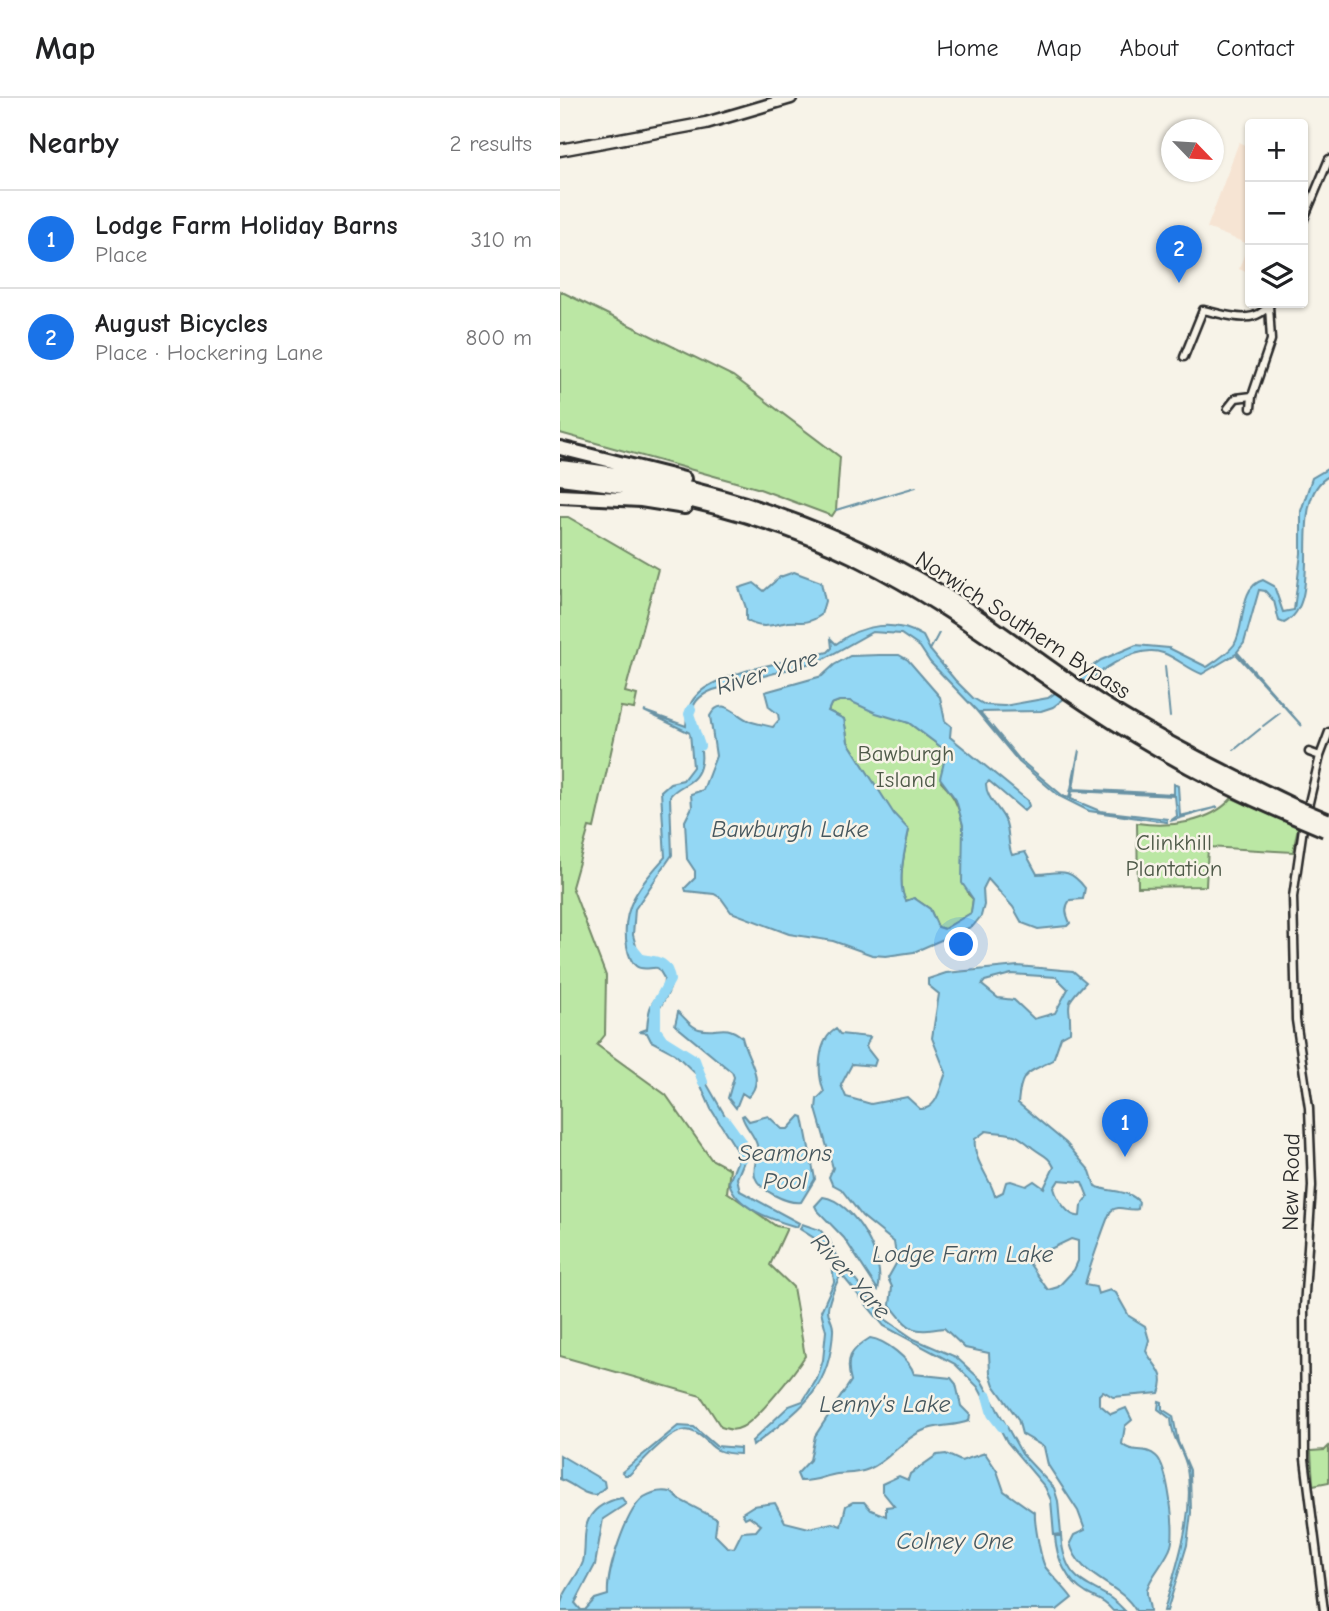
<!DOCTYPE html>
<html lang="en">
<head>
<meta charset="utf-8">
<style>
  body { margin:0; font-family:"Comic Neue",sans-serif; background:#f2f2f2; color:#202124 }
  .controls { position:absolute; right:21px; top:21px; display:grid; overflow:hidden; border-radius:7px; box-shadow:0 2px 5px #0004 }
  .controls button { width:63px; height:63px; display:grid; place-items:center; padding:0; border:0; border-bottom:2px solid #e0e0e0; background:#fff; color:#202124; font:35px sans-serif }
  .compass { position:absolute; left:601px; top:21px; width:63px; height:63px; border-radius:50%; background:#fff; box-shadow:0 2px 5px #0004; rotate:115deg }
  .you { position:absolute; left:402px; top:847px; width:24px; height:24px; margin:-18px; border:5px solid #fff; border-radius:50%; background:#1a73e8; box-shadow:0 0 0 10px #1a73e833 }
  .badge { display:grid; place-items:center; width:46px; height:46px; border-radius:50%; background:#1a73e8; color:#fff; font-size:23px; font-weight:700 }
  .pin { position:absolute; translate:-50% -58px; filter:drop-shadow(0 2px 4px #0008) }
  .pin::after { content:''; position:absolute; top:37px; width:24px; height:21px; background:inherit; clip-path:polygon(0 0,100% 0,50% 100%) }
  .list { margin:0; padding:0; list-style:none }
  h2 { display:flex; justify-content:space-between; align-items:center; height:91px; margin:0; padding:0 28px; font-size:30px }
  h2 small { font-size:23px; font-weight:400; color:#757577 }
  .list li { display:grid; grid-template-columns:46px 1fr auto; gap:21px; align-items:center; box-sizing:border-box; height:98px; padding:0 28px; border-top:2px solid #e0e0e0 }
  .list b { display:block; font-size:26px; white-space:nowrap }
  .list p { margin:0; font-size:23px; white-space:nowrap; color:#757577 }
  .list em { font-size:23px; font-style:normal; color:#757577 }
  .icon { flex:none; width:38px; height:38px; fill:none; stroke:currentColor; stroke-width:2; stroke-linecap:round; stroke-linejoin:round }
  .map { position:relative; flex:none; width:769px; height:1513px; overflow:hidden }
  header { display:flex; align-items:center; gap:42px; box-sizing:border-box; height:98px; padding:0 35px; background:#fff; border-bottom:2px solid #e0e0e0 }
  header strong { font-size:33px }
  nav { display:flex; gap:38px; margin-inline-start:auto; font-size:24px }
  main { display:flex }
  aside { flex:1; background:#fff }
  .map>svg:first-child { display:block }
  .built { fill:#f6e4d3 }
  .green { fill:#bbe7a4; stroke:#738968; stroke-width:2 }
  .water { fill:#93d7f4; stroke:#6992a4; stroke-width:2; fill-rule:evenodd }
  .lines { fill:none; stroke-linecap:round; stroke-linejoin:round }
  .stream { stroke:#6992a4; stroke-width:2 }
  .river { stroke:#93d7f4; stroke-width:10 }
  .street-casing { stroke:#2b2b2b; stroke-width:11 }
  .secondary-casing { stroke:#2b2b2b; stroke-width:15 }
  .highway-casing { stroke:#2b2b2b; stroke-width:18 }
  .street { stroke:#f7f3e8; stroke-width:6 }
  .secondary { stroke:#f7f3e8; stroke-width:10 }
  .highway { stroke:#f7f3e8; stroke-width:12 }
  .highway-bridge-casing { stroke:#2b2b2b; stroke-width:18; stroke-linecap:butt }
  .highway-bridge { stroke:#f7f3e8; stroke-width:12 }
  .labels { text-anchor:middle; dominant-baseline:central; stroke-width:5; stroke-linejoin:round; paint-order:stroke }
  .street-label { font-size:23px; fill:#2b2b2b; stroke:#f7f3e8 }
  .park-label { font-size:23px; fill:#4f5a49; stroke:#f7f3e8 }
  .water-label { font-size:24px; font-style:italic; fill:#45565d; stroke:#f7f3e8 }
</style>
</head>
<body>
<header>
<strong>Map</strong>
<nav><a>Home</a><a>Map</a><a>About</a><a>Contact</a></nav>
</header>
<main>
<aside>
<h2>Nearby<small>2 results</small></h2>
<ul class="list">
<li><span class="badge">1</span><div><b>Lodge Farm Holiday Barns</b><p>Place</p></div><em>310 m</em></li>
<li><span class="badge">2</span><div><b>August Bicycles</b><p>Place · Hockering Lane</p></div><em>800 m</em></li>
</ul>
</aside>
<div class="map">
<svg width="769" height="1513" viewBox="0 0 769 1513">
  <rect width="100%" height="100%" fill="#f7f3e8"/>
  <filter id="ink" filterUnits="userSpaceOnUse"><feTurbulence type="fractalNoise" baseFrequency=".0143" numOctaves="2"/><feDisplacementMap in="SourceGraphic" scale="14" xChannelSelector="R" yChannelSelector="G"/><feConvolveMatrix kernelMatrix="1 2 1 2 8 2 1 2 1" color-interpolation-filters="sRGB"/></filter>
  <g filter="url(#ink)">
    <path class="built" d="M679,44L690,49V176L679,171L688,146L647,130Z"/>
    <path class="green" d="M0,193L173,278L280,359L276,412L272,418L197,390L0,335Z
      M0,419H8L98,471L65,594L77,597L74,611L61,609L34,730L29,729L12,789L46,878L45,937L37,947L106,997L151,1061L170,1071L167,1094L216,1128L227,1130L210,1167L233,1189L245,1258C235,1274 197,1322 182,1329C174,1333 170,1332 161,1329L141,1298L0,1258Z
      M279,603H290L349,625L381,649L384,664L381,684C411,711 404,759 408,796L413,801L411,815L384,831L378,829L370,811L354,800L346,803C336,786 345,751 349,732L334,717L288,644L284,621L268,613L271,606Z
      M672,700L738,729L733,754L648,749L646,788L578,789L577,725C609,730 650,725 672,700Z
      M769,1348V1384L753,1387L751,1353L765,1352Z"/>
    <path class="water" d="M769,370V378C724,402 768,503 724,525L719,523L714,503L705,493L699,492L684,545L677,554L742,628L676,556L642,576C628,571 617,560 603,555C569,543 520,590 493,609L481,613L420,614L459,661L503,698L509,700L519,652L513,691L614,696V686L618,688L620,718L658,709L610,723L617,718L615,698L512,693L511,701L540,713L607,721V724L529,713L499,698L459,664L416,612L370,564L360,549L341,536L312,534L262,562L153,592C110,609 149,640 140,669C135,687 119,686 110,698L112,757L75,811L73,837L79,859L103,865C128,895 88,902 97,937L123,951L132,960L187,1056L177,1080L180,1093L239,1125L237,1129C214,1122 176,1111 169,1084L180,1057L151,1011L136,976L114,955L91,943L87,935L79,934L87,931C88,917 89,902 103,894L104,880L98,870C91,869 82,873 76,868C71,864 68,854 67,848C60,809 81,786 105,759L101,693L110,685L123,682L133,669L130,635L84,613L126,628C127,616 128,606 137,597C158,573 237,562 268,554L272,550L271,541L276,546C301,526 335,521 363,538L370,552L395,582L413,600L425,607L444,608L488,600L541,562L576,547L609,550L647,569C656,563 667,556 674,547C686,529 678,489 703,482L714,488L723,514L734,512L741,455V413L752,380Z
      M234,474L261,484L265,503L261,517C244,529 240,521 223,525C210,528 199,531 186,522V510L179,490L194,485L204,493L220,479Z
      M319,557H339L348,562L380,599L385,623L391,628L390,639L467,702L469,708L464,713L429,683L426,686C426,700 439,709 445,722C450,734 447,746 452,757L465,754L477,776C500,775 508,768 525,790L523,801L510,802C504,810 506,816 510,825L507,828L478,831L462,825L453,809L428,781L423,791L424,807L421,818L413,828L354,854L326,858L312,857L273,843L229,836L171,814L161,800L154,796L126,793L125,790L135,780V773L127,761L125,723L132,709L131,696L143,692L156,658L150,618C162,595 177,620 192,624C196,625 208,628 213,629L219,622L218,616L209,609L205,594L262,578L274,567L290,558ZM279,603H290L316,615L349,625L381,649L384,664L380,680L396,702L403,727L402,785L413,801L411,815L384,831L378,829L370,811L354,800L346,803C336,787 345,751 349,732L334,716L288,644L284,621L268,613L271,606Z
      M458,868L513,873L526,884C500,912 512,901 510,934L501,939L493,962C467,976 461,972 458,1005L506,1045L530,1073L535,1088C549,1095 569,1091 579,1104L578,1111C569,1114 559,1106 551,1113C548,1116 526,1180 525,1187L536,1189L538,1196L550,1192L556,1195L569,1218L585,1228L589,1242L586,1253C594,1269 608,1275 599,1295L553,1299L543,1293L539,1297V1306L551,1316L566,1310L572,1322L565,1328L562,1346C572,1356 585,1348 596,1358C608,1368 616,1433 611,1448C607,1462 588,1481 587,1492C586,1498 590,1506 590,1513H576C560,1484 519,1481 510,1445L514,1437L525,1432L518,1413L488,1367L484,1349L462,1336L458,1321L434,1287L430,1275L429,1255L405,1250L384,1230C350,1235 351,1233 330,1207L332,1189L328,1180L337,1164L334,1144L302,1118L281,1091L272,1086L269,1079L273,1070L256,1011L257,1001L264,994C257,975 257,942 276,931L280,936L310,939L306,949L316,962L314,968L292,966L281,987L286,999L311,1006L347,999L360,1011C378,1012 380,988 386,975L372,940L379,896L368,887V881L386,875ZM451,876L496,879L508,891L495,915L474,921L454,902L438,900L422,887L425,883ZM426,1033C453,1037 452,1032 473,1050C482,1057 489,1058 494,1069L484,1090L474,1083L466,1088L451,1083L446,1084L443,1094L435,1098C430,1079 412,1061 415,1041ZM499,1082L522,1084L528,1099L521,1108L520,1118C509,1120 497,1101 494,1090ZM511,1141L518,1143V1163L514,1172L498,1189L488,1192L469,1165L476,1154L482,1155Z
      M118,914C125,919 130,929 139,931C158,936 163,924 182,939C186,960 207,981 188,999L182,995L176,1010L168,1000L174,979L172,974L115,927Z
      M184,1017L189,1023L208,1018L222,1031H228L240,1018L243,1019L255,1081L241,1104C228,1106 200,1093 195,1079C192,1070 199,1057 197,1047C194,1036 185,1029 182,1018Z
      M263,1099C294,1103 327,1162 318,1192L284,1140L257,1112L255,1108Z
      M242,1126L260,1132L269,1141L280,1168L297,1183L325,1221L354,1241L396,1259L421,1282L462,1356L494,1390L498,1403L501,1436L494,1437L491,1402L485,1389L447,1344L418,1289L395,1266L324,1228L281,1176C277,1184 268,1202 268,1212C268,1219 274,1225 273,1233C270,1295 237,1313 193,1348L192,1343L229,1308L243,1303L257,1281L263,1262L266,1233L261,1213L274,1184L272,1165L265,1147L240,1131Z
      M310,1240C325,1242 350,1261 354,1276L391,1280L396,1286L401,1308L410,1317L409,1323C393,1329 377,1326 362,1333C341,1342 329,1363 309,1371C297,1376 288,1375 277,1376C264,1378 255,1384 240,1383L237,1376L250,1362L255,1338L291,1283C285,1261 290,1252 310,1240Z
      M599,1303L602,1304V1311L613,1318L618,1344L630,1372L631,1415L627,1447L607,1513H604C616,1466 635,1421 627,1370C624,1352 612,1343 611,1321L598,1311Z
      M118,1328L134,1329L156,1348L180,1350V1356C144,1355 154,1341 131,1333C113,1326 81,1366 69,1377H65L62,1374Z
      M425,1355L437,1373L444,1393L475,1415C474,1423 481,1464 486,1470C494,1480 504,1489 512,1500L497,1512L0,1513C0,1495 17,1481 23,1464C27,1448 21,1428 33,1415C39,1407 53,1401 62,1400L66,1406L43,1421L35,1467L15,1505L21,1512H25L35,1501L48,1497C46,1475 66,1412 84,1399C92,1394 102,1392 111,1394L120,1402L157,1421L155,1437L167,1449L174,1450L182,1434L196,1433L201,1427L189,1418L185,1420L182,1415L193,1408L215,1405L225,1424L249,1430L272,1425L281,1428L286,1408L293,1404H304L311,1412L326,1418V1409L334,1408L322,1393V1386L339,1378L348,1382L350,1376L377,1357L386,1356L401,1363Z
      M0,1357L44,1383L45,1389L36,1397C22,1397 14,1386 0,1381Z
      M495,1438H501C506,1496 539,1482 565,1513H553C545,1503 537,1501 526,1495C507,1484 496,1459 495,1438Z"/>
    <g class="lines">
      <path class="stream" d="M301,405L356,389
        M276,412L299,405
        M370,552L379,535
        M605,568L610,619
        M703,628L720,615
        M674,652L700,631"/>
      <path class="river" d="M131,611L129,616L140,648
        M73,851L81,861C97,863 108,863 110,882L96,907V932L103,942L135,962L143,984
        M165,1022L181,1044L182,1060
        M427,1298L432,1316L442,1329"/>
      <defs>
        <path id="street" d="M743,123L769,61
          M624,259L643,212C668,217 694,229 711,205
          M668,310L676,300L692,298L711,242L709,207
          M691,310L692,298
          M749,654L760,658
          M747,713L760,658L769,634
          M744,723L733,799L736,922L749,1010L752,1088L744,1210L745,1361L764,1513"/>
        <path id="secondary" d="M0,52L146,25L231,0"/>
        <path id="highway" d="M0,350L124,381
          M0,369C125,381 246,418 356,480C421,516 478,564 540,604C603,644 669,677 736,709
          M0,380C103,392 206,416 300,462C381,502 452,557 527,607C592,650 660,688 732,718
          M0,398L81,402L125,409"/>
      </defs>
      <use href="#street" class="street-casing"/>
      <use href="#secondary" class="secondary-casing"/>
      <use href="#highway" class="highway-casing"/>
      <use href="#street" class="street"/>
      <use href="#secondary" class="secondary"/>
      <use href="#highway" class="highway"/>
      <defs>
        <path id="highway-bridge" d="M736,709L767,722
          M732,718L765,732"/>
      </defs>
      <use href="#highway-bridge" class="highway-bridge-casing"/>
      <use href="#highway-bridge" class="highway-bridge"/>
    </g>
  </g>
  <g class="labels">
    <g class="street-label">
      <text transform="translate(463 527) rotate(33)">Norwich Southern Bypass</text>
      <text transform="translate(731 1084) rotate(-89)">New Road</text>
    </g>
    <g class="park-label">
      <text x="346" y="655">Bawburgh<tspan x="346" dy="26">Island</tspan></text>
      <text x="614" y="744">Clinkhill<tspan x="614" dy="26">Plantation</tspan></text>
    </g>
    <g class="water-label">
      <text transform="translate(207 574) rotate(-17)">River Yare</text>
      <text x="230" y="731">Bawburgh Lake</text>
      <text x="225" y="1055">Seamons<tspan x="225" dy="28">Pool</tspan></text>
      <text x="403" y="1156">Lodge Farm Lake</text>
      <text transform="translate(291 1178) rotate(48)">River Yare</text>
      <text x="325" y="1306">Lenny's Lake</text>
      <text x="395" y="1443">Colney One</text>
    </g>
  </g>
</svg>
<div class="controls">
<button>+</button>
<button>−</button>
<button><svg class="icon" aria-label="layers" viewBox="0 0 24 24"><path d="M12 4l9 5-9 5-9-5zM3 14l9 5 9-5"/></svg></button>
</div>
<svg class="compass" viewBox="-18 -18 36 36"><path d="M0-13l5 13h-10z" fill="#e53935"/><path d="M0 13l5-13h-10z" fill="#757577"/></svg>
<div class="you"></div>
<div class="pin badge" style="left:565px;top:1059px">1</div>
<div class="pin badge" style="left:619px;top:185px">2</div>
</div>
</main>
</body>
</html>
